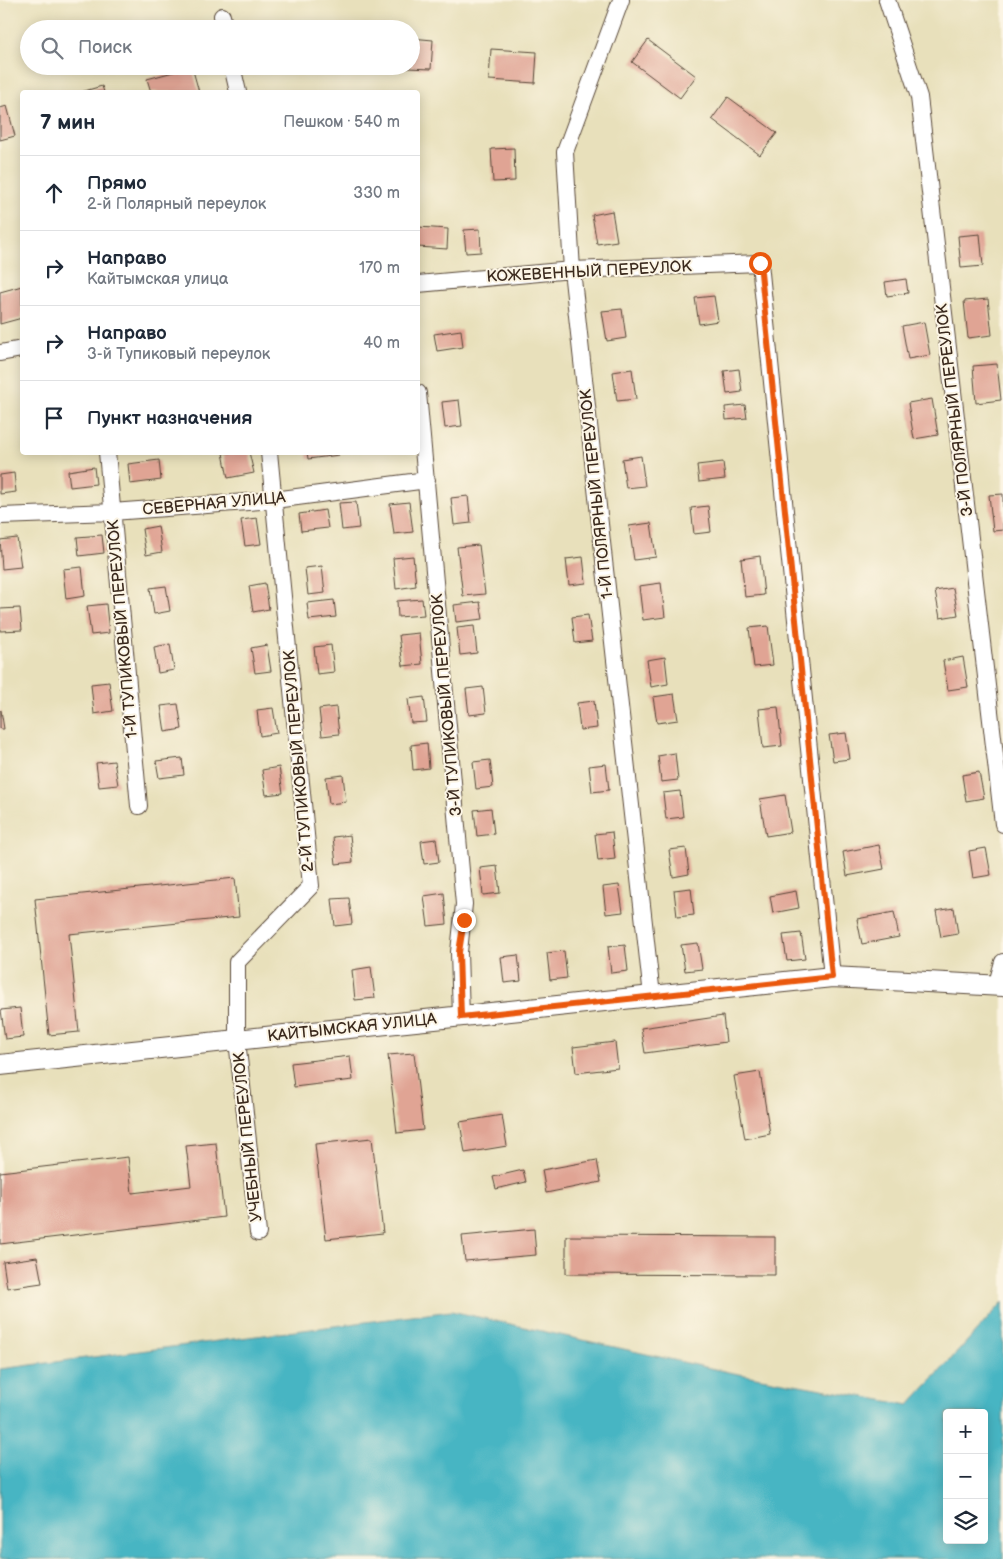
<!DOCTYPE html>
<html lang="ru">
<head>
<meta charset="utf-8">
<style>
  body { margin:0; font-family:"Balsamiq Sans",sans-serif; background:#f6f6f7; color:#1f2937 }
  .controls { position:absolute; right:15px; bottom:15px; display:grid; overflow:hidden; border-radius:5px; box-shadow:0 2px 12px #0003 }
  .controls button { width:45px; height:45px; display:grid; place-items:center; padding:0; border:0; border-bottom:1px solid #e0e1e3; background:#fff; color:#1f2937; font:25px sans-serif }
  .stop { position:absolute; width:15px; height:15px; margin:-11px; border:4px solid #ea580c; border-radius:50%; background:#fff }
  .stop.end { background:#ea580c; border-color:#fff; box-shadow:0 1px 5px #0008 }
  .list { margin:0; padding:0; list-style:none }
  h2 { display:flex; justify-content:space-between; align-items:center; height:65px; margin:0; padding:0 20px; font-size:21px }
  h2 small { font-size:16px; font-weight:400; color:#747a83 }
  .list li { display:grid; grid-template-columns:32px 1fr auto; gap:15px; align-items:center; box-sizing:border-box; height:75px; padding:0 20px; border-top:1px solid #e0e1e3 }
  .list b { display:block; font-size:19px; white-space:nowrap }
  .list p { margin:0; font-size:16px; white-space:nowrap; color:#747a83 }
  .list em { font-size:16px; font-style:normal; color:#747a83 }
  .icon { flex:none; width:28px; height:28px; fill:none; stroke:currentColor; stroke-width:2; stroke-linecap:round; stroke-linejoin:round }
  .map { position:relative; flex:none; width:1003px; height:1559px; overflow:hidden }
  .search { position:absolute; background:#fff; box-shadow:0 2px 12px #0003; left:20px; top:20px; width:400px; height:55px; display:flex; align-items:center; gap:12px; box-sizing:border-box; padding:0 18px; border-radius:28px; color:#747a83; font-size:19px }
  .panel { position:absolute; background:#fff; box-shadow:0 2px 12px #0003; left:20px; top:90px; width:400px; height:365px; border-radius:5px }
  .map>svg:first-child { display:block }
  .water { fill:#47b5c3; stroke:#417070; fill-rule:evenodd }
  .building { fill:#e0a494 }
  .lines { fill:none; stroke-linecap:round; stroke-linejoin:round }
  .minor-casing { stroke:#554536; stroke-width:18 }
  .tertiary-casing { stroke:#554536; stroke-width:22 }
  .minor { stroke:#fff; stroke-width:16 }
  .tertiary { stroke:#fff; stroke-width:20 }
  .route { stroke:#ea580c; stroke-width:6 }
  .labels { text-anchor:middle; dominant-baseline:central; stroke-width:4; stroke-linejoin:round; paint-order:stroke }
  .street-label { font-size:16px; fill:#3b2a1e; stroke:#fcf5e5 }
</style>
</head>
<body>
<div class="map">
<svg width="1003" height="1559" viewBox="0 0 1003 1559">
  <rect width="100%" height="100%" fill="#fcf5e5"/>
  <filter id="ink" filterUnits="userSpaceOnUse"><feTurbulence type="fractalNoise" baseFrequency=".02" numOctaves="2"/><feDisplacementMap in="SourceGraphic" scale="10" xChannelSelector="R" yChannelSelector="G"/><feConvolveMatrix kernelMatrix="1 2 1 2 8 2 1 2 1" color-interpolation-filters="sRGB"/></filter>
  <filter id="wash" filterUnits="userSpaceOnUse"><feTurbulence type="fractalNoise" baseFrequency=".0096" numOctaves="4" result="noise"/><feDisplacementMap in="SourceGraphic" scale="20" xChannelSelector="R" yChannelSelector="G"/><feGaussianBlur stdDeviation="1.12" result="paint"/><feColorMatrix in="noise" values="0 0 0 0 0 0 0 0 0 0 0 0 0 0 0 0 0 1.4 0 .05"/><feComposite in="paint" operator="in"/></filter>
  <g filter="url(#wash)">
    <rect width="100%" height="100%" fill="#e8e0bb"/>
    <path class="water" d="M1003,1302V1559H0V1369L451,1311L728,1372L909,1405ZM947,1413H984V1540H947Z"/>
    <g id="blocks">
      <path class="building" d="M411,38L433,40L431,69L407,68L411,66Z
        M648,40L696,76L680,98L632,62Z
        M491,49L537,52L535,83L489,80Z
        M301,66H327V67L302,71Z
        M192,67L199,92H151L147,79Z
        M102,86L104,92H81Z
        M728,97L777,133L760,155L712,119Z
        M7,106L15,136L0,140V108Z
        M514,148L515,181L493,182L491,149Z
        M612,211L617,241L597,244L592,215Z
        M418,227L448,229L447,249L418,247Z
        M480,229L481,252L466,253L464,230Z
        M980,234L983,266L961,268L958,236Z
        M906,279L908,293L887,296L885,282Z
        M22,286V318L0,324V292Z
        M714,296L718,321L699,324L695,298Z
        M988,299L992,335L968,338L964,301Z
        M622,309L626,338L607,341L602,311Z
        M924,322L930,355L908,359L902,326Z
        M461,330L463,347L437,351L434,334Z
        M997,364L1001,400L976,403L973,366Z
        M632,369L636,399L617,401L613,372Z
        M739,369L742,392L727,394L724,371Z
        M932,399L938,435L914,439L908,403Z
        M459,400L462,426L445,428L442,402Z
        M745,405L747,418L726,420L725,407Z
        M249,452L254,473L228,478L223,453Z
        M307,452H338L339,455L308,459Z
        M641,456L645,486L626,488L622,459Z
        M159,460L161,480L130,484L128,464Z
        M723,462L725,479L699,482L697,465Z
        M94,467L96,484L70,487L68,471Z
        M14,473L16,492L0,494V475Z
        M1003,494V530L993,531L989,495Z
        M468,496L471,523L454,525L451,498Z
        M356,502L359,528L342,530L339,503Z
        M409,502L413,532L394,534L390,504Z
        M708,506L711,532L694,534L691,508Z
        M325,510L328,528L301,531L299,514Z
        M257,518L261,544L245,546L241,520Z
        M651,523L656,557L634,560L629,526Z
        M158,526L162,552L146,555L142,529Z
        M102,535L104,553L79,556L77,537Z
        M17,538L21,567L2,569L0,540Z
        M479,545L485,594L463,596L457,547Z
        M413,556L416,586L396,589L393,558Z
        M760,556L764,595L745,597L741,559Z
        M583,557L586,583L569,585L566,559Z
        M322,566L325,593L308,595L305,568Z
        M82,567L85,596L66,599L63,569Z
        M265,583L269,609L253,612L249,586Z
        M661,583L665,617L643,620L639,586Z
        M166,586L170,611L154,614L150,588Z
        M953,588L958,615L940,618L935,591Z
        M422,599L424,615L398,617L397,601Z
        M334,600L336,617L309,620L307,603Z
        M480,602L483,619L456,622L454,605Z
        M106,604L109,633L91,635L87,606Z
        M20,608L22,630L0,631V609Z
        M588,615L592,641L575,643L572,617Z
        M474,626L477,653L460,655L457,628Z
        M768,626L773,665L754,667L749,628Z
        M419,633L422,664L403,666L399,635Z
        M170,644L174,670L158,673L154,647Z
        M267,645L271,671L255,673L251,648Z
        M331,645L334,672L317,674L314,647Z
        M665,657L668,684L651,687L647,660Z
        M963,657L968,687L948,690L943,661Z
        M109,682L113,711L94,714L91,684Z
        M483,687L486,713L469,715L466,689Z
        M674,694L678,720L657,723L653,697Z
        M424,697L427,722L411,723L408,699Z
        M594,701L597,728L580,730L577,703Z
        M178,704L182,729L165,732L161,706Z
        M336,707L339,734L322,736L319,709Z
        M778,707L782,746L763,748L759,709Z
        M273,708L277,733L260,736L257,710Z
        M1,710L4,729H0V711Z
        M846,733L850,759L833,761L829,735Z
        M427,743L429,768L413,770L411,745Z
        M675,753L678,780L661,782L658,756Z
        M182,758L184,775L159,778L156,761Z
        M490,760L493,787L476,789L473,762Z
        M114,761L118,785L99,787L96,763Z
        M606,764L609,790L592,792L589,766Z
        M279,767L283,793L266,795L262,770Z
        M979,772L984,798L966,801L962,775Z
        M343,775L346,802L329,804L326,777Z
        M680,791L683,817L666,819L663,793Z
        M785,795L791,832L766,836L760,799Z
        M491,808L494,834L477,836L474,810Z
        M612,832L615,859L598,861L595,834Z
        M350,835L353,862L336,864L333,837Z
        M436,839L439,862L424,864L421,841Z
        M879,845L884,869L847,876L843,852Z
        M686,848L689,874L673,877L669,850Z
        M986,848L991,875L973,878L969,851Z
        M497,866L500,893L483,895L480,868Z
        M235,878L239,917L69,934L79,1032L49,1035L35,899Z
        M619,885L623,912L606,914L603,887Z
        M691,888L694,915L677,917L674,890Z
        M796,891L799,908L773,913L770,896Z
        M444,893L447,924L428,926L424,896Z
        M349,898L352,924L335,926L332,899Z
        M954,908L958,934L941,937L936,911Z
        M894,912L899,937L862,944L857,919Z
        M801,933L805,959L787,961L783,935Z
        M698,943L702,969L685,971L681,945Z
        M625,945L628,971L611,973L608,947Z
        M564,951L567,978L550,980L547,953Z
        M518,955L521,981L504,983L501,957Z
        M371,967L375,998L355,1000L352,970Z
        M20,1008L23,1037L5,1039L1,1010Z
        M723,1016L726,1042L645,1053L641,1028Z
        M615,1042L618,1068L576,1073L573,1047Z
        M414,1053L423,1130L397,1133L388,1055Z
        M350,1056L353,1080L294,1087L291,1063Z
        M760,1072L770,1134L745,1139L734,1076Z
        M502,1115L507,1146L465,1153L460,1122Z
        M372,1138L383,1233L326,1239L315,1144Z
        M216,1143L224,1217L0,1244V1172L128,1157L132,1193L191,1186L186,1146Z
        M597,1160L601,1182L546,1193L542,1170Z
        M523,1170L526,1182L496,1189L493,1177Z
        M534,1229L536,1255L465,1261L462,1236Z
        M566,1236L775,1237V1275L566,1274Z
        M37,1257L42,1283L7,1288L3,1262Z"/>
    </g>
  </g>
  <g filter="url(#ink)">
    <use href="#blocks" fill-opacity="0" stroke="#554536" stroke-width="1"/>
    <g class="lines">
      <defs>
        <path id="minor" d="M621,0L565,152L572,270L652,996
          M887,0L919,97L1003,824
          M222,16L225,29
          M232,66L238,92
          M418,284L572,270L760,263L832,977
          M0,353L22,349
          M418,393L464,904L459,952L461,1017
          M107,452L139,806
          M0,516L112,512L274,500L427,480
          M996,987L1003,962
          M258,1233L237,1040V962L311,886L269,452"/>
        <path id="tertiary" d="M0,1065L832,977L1003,986"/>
      </defs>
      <use href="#minor" class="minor-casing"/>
      <use href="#tertiary" class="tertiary-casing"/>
      <use href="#minor" class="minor"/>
      <use href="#tertiary" class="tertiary"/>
    </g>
  </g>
  <g class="lines" filter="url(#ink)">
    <path class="route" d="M464,920L459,952L461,1017L832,977L760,263"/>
  </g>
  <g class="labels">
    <g class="street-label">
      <text transform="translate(589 272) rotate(-3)">КОЖЕВЕННЫЙ ПЕРЕУЛОК</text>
      <text transform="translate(955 410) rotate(-97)">3-Й ПОЛЯРНЫЙ ПЕРЕУЛОК</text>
      <text transform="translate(597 494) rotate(-96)">1-Й ПОЛЯРНЫЙ ПЕРЕУЛОК</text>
      <text transform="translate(214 504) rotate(-5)">СЕВЕРНАЯ УЛИЦА</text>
      <text transform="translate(123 629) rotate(-95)">1-Й ТУПИКОВЫЙ ПЕРЕУЛОК</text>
      <text transform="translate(447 705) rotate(-95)">3-Й ТУПИКОВЫЙ ПЕРЕУЛОК</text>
      <text transform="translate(299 761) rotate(-95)">2-Й ТУПИКОВЫЙ ПЕРЕУЛОК</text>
      <text transform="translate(352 1028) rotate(-6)">КАЙТЫМСКАЯ УЛИЦА</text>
      <text transform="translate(248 1137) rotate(-96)">УЧЕБНЫЙ ПЕРЕУЛОК</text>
    </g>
  </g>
</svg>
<div class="controls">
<button>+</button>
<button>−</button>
<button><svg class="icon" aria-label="layers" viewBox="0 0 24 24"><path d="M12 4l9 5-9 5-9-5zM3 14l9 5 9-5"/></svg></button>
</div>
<div class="stop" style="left:760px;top:263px"></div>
<div class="stop end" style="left:464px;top:920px"></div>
<div class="search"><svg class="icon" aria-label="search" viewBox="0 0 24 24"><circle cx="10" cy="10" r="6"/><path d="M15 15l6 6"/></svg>Поиск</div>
<section class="panel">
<h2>7 мин<small>Пешком · 540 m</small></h2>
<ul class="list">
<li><svg class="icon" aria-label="ahead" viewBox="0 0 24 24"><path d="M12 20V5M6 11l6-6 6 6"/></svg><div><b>Прямо</b><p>2-й Полярный переулок</p></div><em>330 m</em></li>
<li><svg class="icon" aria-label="right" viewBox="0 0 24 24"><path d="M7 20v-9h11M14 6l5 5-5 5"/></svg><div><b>Направо</b><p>Кайтымская улица</p></div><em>170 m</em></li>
<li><svg class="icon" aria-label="right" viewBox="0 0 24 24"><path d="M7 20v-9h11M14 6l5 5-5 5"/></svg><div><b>Направо</b><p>3-й Тупиковый переулок</p></div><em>40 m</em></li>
<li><svg class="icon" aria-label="arrive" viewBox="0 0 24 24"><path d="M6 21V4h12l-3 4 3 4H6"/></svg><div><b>Пункт назначения</b></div></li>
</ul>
</section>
</div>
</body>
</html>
